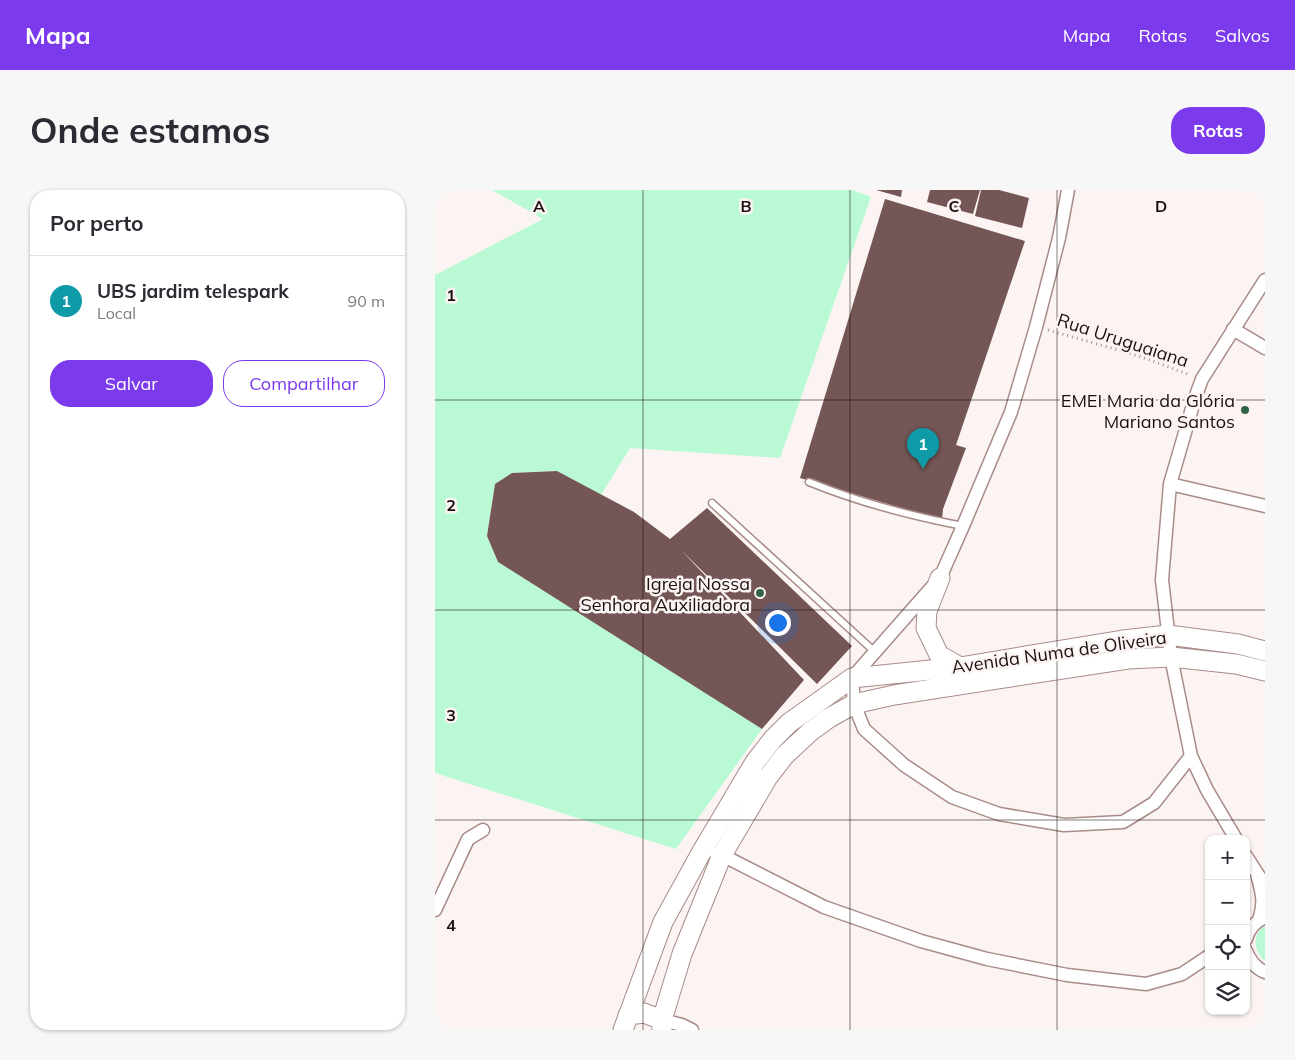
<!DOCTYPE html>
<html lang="pt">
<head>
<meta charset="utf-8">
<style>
  body { margin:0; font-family:Mulish,sans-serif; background:#f7f7f7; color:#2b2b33 }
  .controls { position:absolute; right:15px; bottom:15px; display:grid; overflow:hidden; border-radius:10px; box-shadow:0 1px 4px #0004 }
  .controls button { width:45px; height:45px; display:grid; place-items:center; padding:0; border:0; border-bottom:1px solid #e1e1e2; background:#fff; color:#2b2b33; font:25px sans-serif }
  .you { position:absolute; left:342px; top:432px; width:18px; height:18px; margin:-12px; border:4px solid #fff; border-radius:50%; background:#1a73e8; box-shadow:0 0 0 8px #1a73e833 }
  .badge { display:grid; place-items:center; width:32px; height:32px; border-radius:50%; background:#7c3aed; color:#fff; font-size:16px; font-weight:700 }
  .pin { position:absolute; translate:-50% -41px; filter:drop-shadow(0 1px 2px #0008) }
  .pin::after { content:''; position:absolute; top:26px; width:18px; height:15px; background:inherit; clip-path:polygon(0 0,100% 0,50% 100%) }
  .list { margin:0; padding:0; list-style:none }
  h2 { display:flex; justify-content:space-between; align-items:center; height:65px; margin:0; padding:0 20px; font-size:21px }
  h2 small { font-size:16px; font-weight:400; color:#7c7c81 }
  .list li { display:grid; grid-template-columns:32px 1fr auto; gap:15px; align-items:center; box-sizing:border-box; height:90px; padding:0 20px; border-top:1px solid #e1e1e2 }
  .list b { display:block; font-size:19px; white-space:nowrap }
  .list p { margin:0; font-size:16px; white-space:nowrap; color:#7c7c81 }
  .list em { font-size:16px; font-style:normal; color:#7c7c81 }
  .actions { display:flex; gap:10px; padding:15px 20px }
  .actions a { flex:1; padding:11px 0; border:1px solid #7c3aed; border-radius:20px; text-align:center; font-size:18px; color:#7c3aed }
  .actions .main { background:#7c3aed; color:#fff }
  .icon { flex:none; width:28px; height:28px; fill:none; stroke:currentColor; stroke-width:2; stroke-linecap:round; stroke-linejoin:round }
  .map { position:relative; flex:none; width:830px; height:840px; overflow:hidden; border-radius:20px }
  header { display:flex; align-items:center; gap:30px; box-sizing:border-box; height:70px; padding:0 25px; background:#7c3aed; color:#fff }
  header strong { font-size:24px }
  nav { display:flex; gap:28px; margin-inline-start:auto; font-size:18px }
  .intro { display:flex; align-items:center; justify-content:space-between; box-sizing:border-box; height:120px; padding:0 30px }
  h1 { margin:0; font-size:35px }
  .button { padding:12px 22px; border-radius:20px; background:#7c3aed; color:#fff; font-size:18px; font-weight:700 }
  main { display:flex; gap:30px; padding:0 30px }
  aside { flex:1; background:#fff; border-radius:20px; box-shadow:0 1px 4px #0004 }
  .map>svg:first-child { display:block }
  .green { fill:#b9fad5 }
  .building { fill:#735655 }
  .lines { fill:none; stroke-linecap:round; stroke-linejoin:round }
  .lane-casing { stroke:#a98b89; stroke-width:9 }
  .street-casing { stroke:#a98b89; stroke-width:15 }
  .secondary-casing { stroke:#a98b89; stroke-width:21 }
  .path { stroke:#9a9190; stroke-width:3; stroke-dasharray:1 4; stroke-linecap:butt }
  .lane { stroke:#fff; stroke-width:6 }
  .street { stroke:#fff; stroke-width:12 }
  .secondary { stroke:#fff; stroke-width:19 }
  .grid { fill:none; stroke:#1c1111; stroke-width:1; stroke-opacity:0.55 }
  .poi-dot { fill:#306449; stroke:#fbf4f3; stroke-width:2 }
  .labels { text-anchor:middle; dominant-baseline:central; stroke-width:5; stroke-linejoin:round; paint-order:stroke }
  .street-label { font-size:18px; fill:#1c1111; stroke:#fbf4f3 }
  .poi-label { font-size:18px; fill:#1c1111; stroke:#fbf4f3; text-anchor:end }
  .grid-label { font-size:16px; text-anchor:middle; font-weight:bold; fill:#1c1111; stroke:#fbf4f3; stroke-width:5; stroke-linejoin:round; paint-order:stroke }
</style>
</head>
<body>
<header>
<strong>Mapa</strong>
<nav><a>Mapa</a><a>Rotas</a><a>Salvos</a></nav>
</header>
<div class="intro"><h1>Onde estamos</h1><a class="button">Rotas</a></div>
<main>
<aside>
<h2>Por perto<small></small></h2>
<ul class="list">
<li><span class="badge" style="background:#0f9aa8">1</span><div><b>UBS jardim telespark</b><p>Local</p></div><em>90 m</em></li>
</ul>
<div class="actions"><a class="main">Salvar</a><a>Compartilhar</a></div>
</aside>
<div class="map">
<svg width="830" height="840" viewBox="0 0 830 840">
  <rect width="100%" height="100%" fill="#fbf4f3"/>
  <path class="green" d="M57,0H417L436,7L345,268L195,258L166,305L122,281L77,283L60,294L52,346L63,372L327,539L241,659L0,583V85L108,29Z
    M830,735V771C818,761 817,745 830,735Z"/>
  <path class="building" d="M441,0H467L466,7Z
    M495,0H545L538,24L492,12Z
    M546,0H564L594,8L587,38L540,26Z
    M450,9L590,51L521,255L531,258L508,319L507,330L365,288Z
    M122,281L199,322L235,349L272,318L417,456L382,494L246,360L369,490L327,539L63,372L52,346L60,294L77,283Z"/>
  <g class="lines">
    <defs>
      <path id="lane" d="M374,292C423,312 476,326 528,336
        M277,313L440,462"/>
      <path id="street" d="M633,0L624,48L601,137L576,222L528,336L505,388L417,488L419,514L429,539L469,575L517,607L564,624L629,635L688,632L719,613L756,566
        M798,139L830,158
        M735,294L830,316
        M801,649L772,600L756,566L736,467L727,390L735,294L760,208L767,189L830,90
        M281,664L287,665L389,717L486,751L552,769L632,785L711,794L747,784L774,766
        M811,666L827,691
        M822,684C827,703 830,711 824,730
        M0,720L33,649L48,640
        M811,749C814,738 820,732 830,727
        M811,761C815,771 820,778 830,782
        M227,830L247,835L257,840"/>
      <path id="secondary" d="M505,388L492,421L491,438L504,465L525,477
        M193,825L209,823L227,830
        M188,840L228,732L266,663L320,572L338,549L354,533L417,488L525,477L688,450L733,445L803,454L830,461
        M227,840V830L247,764L287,665L333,587L350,565L376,541L394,528L419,514L459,505L693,469L736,467L801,474L830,481"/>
    </defs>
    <use href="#lane" class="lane-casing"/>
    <use href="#street" class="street-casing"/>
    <use href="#secondary" class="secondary-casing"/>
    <path class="path" d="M613,140L704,166L755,185"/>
    <use href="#lane" class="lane"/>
    <use href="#street" class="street"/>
    <use href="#secondary" class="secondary"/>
  </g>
  <path class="grid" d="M208,0V840M415,0V840M622,0V840M0,210H830M0,420H830M0,630H830"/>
  <g class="poi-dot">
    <circle cx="810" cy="220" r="5"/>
    <circle cx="325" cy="403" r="5"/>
  </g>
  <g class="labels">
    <g class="street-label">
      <text transform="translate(688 150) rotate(18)">Rua Uruguaiana</text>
      <text transform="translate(624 462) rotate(-8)">Avenida Numa de Oliveira</text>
    </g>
    <g class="poi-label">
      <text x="800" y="210">EMEI Maria da Glória<tspan x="800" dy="21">Mariano Santos</tspan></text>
      <text x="315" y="393">Igreja Nossa<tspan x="315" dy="21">Senhora Auxiliadora</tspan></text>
    </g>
  </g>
  <g class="grid-label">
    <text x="104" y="22">A</text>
    <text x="311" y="22">B</text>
    <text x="519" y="22">C</text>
    <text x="726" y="22">D</text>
    <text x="16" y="111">1</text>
    <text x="16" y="321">2</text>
    <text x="16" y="531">3</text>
    <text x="16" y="741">4</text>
  </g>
</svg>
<div class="controls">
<button>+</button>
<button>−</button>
<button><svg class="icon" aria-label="locate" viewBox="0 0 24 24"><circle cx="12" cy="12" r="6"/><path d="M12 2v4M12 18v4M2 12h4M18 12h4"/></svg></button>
<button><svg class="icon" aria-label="layers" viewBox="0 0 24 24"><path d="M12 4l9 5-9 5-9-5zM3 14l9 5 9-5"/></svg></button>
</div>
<div class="you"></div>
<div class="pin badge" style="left:488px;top:279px;background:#0f9aa8">1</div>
</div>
</main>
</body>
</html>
